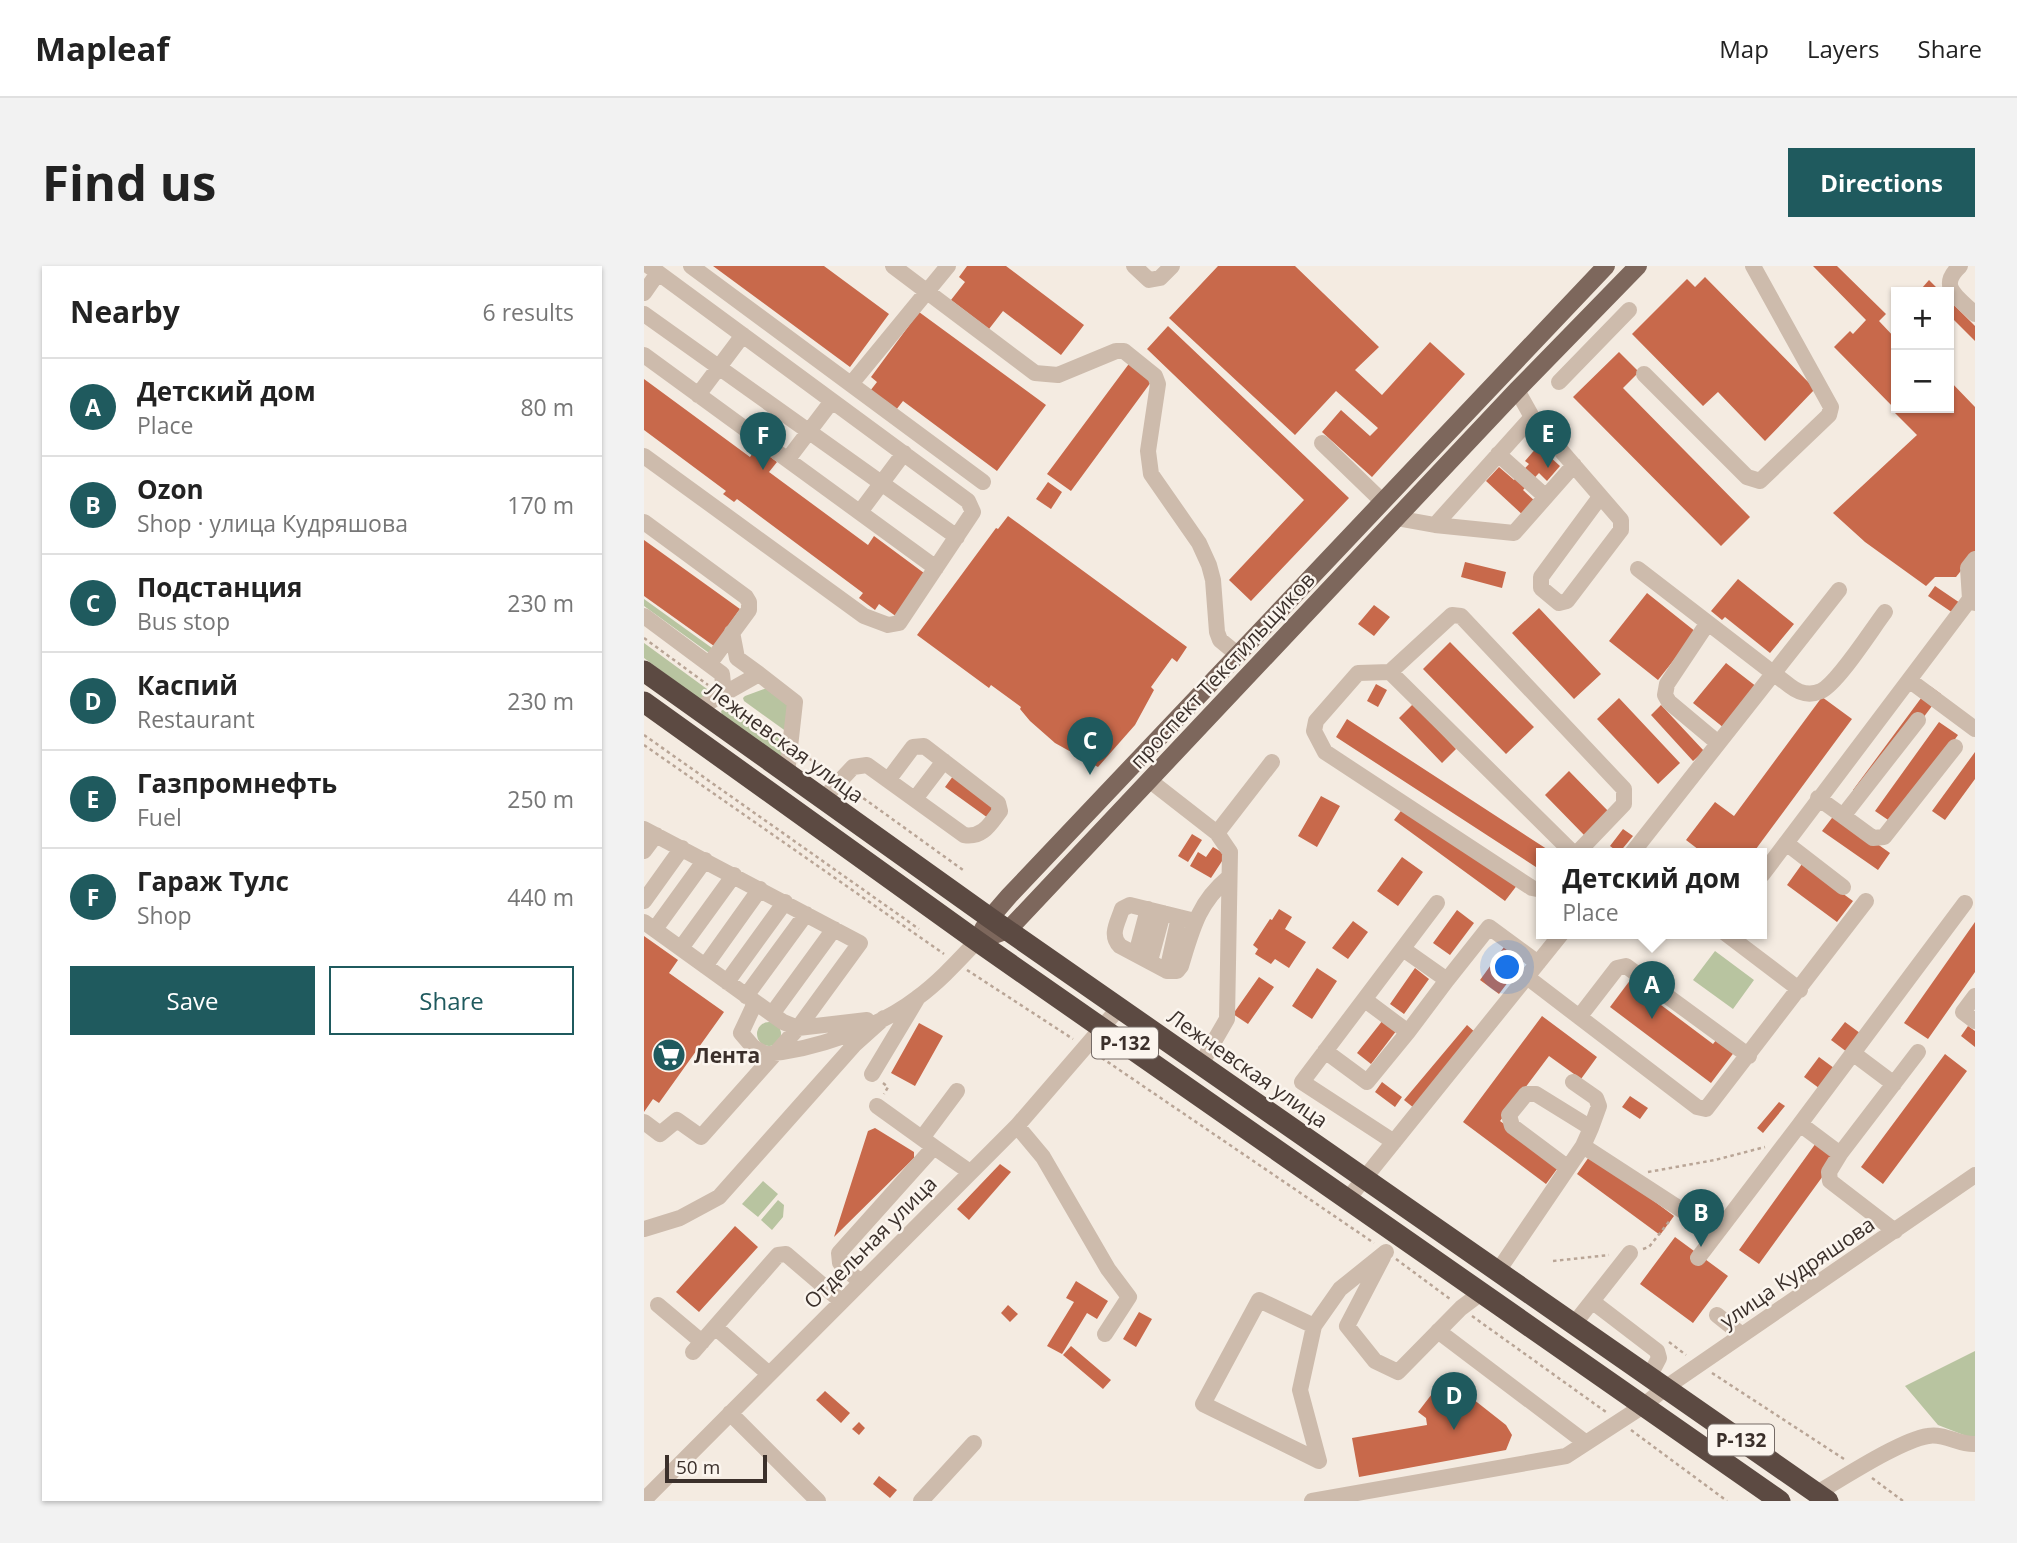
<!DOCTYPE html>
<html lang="en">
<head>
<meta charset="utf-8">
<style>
  body { margin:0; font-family:"Open Sans",sans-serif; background:#f2f2f2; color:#222 }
  .controls { position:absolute; right:21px; top:21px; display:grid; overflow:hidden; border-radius:0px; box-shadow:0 2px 5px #0004 }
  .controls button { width:63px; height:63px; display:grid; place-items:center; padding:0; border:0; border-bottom:2px solid #e0e0e0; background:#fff; color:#222; font:35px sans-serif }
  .scale { position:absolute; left:21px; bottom:18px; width:102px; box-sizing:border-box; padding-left:7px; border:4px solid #3b302b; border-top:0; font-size:19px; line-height:24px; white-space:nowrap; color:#3b302b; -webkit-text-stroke:5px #fbf5ee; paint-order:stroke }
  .you { position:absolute; left:864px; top:702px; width:24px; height:24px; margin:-18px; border:5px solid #fff; border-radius:50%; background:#1a73e8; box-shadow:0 0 0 10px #1a73e833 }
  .badge { display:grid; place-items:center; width:46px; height:46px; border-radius:50%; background:#1f5a5e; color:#fff; font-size:23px; font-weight:700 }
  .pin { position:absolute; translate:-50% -58px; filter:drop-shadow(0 2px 4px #0008) }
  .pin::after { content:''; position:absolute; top:37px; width:24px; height:21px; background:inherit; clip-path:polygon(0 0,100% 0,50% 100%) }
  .popup { position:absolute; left:892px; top:582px; width:231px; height:91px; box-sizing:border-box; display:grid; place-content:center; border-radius:0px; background:#fff; filter:drop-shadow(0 2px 5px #0005); font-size:23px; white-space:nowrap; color:#767676 }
  .popup b { font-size:26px; color:#222 }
  .popup::after { content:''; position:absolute; left:50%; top:100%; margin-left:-14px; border:14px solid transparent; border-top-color:#fff }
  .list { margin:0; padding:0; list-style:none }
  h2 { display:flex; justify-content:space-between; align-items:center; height:91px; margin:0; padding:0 28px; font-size:30px }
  h2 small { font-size:23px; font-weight:400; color:#767676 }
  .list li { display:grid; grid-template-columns:46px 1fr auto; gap:21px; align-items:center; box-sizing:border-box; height:98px; padding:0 28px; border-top:2px solid #e0e0e0 }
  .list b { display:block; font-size:26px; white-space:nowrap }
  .list p { margin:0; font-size:23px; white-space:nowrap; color:#767676 }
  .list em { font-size:23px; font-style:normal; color:#767676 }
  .actions { display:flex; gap:14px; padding:21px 28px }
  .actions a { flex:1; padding:16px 0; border:2px solid #1f5a5e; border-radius:0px; text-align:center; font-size:24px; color:#1f5a5e }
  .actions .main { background:#1f5a5e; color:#fff }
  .map { position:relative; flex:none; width:1331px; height:1235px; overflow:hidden; border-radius:0px }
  header { display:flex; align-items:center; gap:42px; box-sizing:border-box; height:98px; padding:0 35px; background:#fff; border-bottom:2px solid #e0e0e0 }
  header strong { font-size:33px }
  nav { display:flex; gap:38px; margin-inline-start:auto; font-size:24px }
  .intro { display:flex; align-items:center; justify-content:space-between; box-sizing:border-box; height:168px; padding:0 42px }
  h1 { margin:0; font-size:49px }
  .button { padding:18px 32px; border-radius:0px; background:#1f5a5e; color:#fff; font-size:24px; font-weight:700 }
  main { display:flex; gap:42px; padding:0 42px }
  aside { flex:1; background:#fff; border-radius:0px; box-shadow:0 2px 5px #0004 }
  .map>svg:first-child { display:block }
  .green { fill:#b8c4a0 }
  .building { fill:#c8694b }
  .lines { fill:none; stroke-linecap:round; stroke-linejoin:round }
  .path { stroke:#b9a596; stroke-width:2.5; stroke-dasharray:3.5 3.5; stroke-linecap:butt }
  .minor { stroke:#cdbbac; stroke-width:16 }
  .major { stroke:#7d675c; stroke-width:18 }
  .highway { stroke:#5c4a42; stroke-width:21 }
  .labels { text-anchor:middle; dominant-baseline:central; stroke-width:5; stroke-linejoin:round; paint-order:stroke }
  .shield { fill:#fbf5ee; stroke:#756b66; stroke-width:2 }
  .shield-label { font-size:19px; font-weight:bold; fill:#3b302b }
  .street-label { font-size:21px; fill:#3b302b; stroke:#fbf5ee }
  .poi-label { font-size:21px; font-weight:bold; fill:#3b302b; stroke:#fbf5ee; text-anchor:start }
</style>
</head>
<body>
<header>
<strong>Mapleaf</strong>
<nav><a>Map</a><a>Layers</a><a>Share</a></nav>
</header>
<div class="intro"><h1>Find us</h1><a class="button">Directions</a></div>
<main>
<aside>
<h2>Nearby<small>6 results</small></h2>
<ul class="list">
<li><span class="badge">A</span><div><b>Детский дом</b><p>Place</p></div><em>80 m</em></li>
<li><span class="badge">B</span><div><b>Ozon</b><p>Shop · улица Кудряшова</p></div><em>170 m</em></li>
<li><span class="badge">C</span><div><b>Подстанция</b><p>Bus stop</p></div><em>230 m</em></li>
<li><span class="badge">D</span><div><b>Каспий</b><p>Restaurant</p></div><em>230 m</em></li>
<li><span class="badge">E</span><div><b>Газпромнефть</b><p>Fuel</p></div><em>250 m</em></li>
<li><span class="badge">F</span><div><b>Гараж Тулс</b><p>Shop</p></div><em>440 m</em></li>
</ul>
<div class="actions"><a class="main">Save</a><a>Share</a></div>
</aside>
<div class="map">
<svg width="1331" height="1235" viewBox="0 0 1331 1235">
  <rect width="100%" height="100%" fill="#f4ebe1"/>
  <path class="green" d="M0,333L68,382L65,387L0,340Z
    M0,377L74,431L57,434L0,392Z
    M123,422L149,436L143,466L100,435L99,432L101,430Z
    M87,438L145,479L140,493L78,449L77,445Z
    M1071,685L1110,714L1089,743L1049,714Z
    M113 768a12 12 0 1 1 24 0a12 12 0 1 1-24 0Z
    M119,915L134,928L114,951L98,938Z
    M134,934L140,939L139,951L128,964L117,954Z
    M1331,1085V1173H1330L1294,1159L1261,1120Z"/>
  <path class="building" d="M69,0H180L245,48L206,101Z
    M323,0H362L440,59L417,89L359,45L345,63L307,34L321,16L315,11Z
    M574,0H651L735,81L711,104L738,129L786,76L821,108L728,211L678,166L697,144L726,170L734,162L692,125L651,169L525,52Z
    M1169,0H1193L1242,48L1235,55L1252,73V142H1305V114L1331,141V287L1312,311H1291L1282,320L1221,276L1189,247L1273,169L1251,147L1253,145L1190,81L1206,65L1209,68L1222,54Z
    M1061,11L1171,123L1121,175L1074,126L1059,140L988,68L1043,13L1051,21Z
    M1285,14L1297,26H1282L1278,22Z
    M1305,34L1331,60V75L1305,49Z
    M275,46L402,139L353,205L259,135L252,144L226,125L233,116L227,111Z
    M524,60L705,232L607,335L585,314L660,234L503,83Z
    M975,86L995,106L979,122L1106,251L1077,280L929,131Z
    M487,95L510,112L427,225L403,208Z
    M0,113L106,191L113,181L133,196L125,206L224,279L230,270L284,310L253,351L235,338L231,344L215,332L219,327L93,233L90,236L79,228L82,225L0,164Z
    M894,180L916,200L903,215L895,207L879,224L893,237L881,251L842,215L855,201L870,214L885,198L881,195Z
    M404,216L418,226L407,243L392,233Z
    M364,250L543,381L533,396L528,392L507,421L510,424L491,459L454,501L411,477L386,455L376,443L377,441L347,419L345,422L273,369L352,262L354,263Z
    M0,274L96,343L70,380L0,330Z
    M821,296L862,306L858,322L817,311Z
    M1094,313L1150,358L1126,387L1081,351L1078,354L1067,345Z
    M1291,320L1319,339L1312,349L1284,330Z
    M1003,327L1052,366L1014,414L965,375Z
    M730,339L746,351L730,370L714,358Z
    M895,342L957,408L930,433L868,367Z
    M806,376L890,461L862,488L779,403Z
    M1082,397L1113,421L1080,462L1049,437Z
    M732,418L743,424L734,441L723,435Z
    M1286,420L1297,428L1219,532L1209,524Z
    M1178,431L1208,453L1109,587H1059L1042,574L1071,536L1090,550Z
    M975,432L1036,497L1014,518L953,453Z
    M769,438L812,483L798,497L755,452Z
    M1017,439L1060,485L1049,495L1007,449Z
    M703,453L909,587H898V605L692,471Z
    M1295,456L1314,469L1250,558L1231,545Z
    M1331,486V513L1301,554L1288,545Z
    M315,502L358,532L344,552L301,521Z
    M925,505L965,546L941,570L901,529Z
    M677,530L696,540L673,581L654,570Z
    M763,537L874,618L861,635L750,554Z
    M1191,548L1246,587L1234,604L1178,565Z
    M979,563L989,570L975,587L966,580Z
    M548,568L558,574L544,596L534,590Z
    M569,581L582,589L567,612L546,600L554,586L562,591Z
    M758,591L779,606L754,640L733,625Z
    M1158,598L1209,635L1193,656L1143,619Z
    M635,643L648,651L641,663L662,676L645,702L631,693L627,698L611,688L614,683L609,679L626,653L628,654Z
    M813,644L830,657L806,689L789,677Z
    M709,655L724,666L704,693L688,682Z
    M1331,656V706L1284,773L1260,757Z
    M0,670L34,694L25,707L80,746L15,837L9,833L0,846Z
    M860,681L880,695L855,728L836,714Z
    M996,701L1012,713L1001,727L1069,778L1080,764L1097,777L1067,817L966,741Z
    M673,702L693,715L668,753L648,740Z
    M771,702L785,713L760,748L746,738Z
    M615,711L630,721L604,758L589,748Z
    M898,750L953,791L937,813L905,790L856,855L916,899L902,918L819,856Z
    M739,754L753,764L727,798L713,787Z
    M1201,756L1220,770L1207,789L1187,774Z
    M275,757L299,770L271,820L247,807Z
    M823,759L833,768L770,842L760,834Z
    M1324,760L1331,765V781L1317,770Z
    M1301,788L1323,805L1239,918L1217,901Z
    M1175,791L1194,805L1179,825L1160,811Z
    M738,816L758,831L751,841L731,826Z
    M986,830L1004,842L996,853L978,841Z
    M1135,836L1141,840L1119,867L1113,862Z
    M231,862L270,886V892L190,971L224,865Z
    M1172,877L1192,892L1115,998L1095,984Z
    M947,888L1030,950L1016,969L933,908Z
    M356,898L367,906L325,954L313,943Z
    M91,960L114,981L55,1046L32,1026Z
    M1031,971L1084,1010L1049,1057L996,1018Z
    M432,1015L464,1035L453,1053L443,1047L418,1088L403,1080L430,1036L422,1032Z
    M364,1039L374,1048L366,1056L357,1047Z
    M495,1046L508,1053L492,1081L479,1073Z
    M427,1080L467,1114L459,1123L419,1089Z
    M801,1111L862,1159L868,1169L862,1184L715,1211L708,1172L783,1159L782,1152L774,1146Z
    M181,1125L206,1147L197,1157L172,1134Z
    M215,1156L221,1162L215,1169L208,1163Z
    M235,1210L253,1224L246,1232L229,1218Z"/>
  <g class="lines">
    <path class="path" d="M0,372L64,419
      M89,438L132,468
      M0,469L275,663
      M0,479L300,688
      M160,489L186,507
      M208,524L319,604
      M323,704L429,773
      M452,788L730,977
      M239,817L244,821L240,828
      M1004,906L1071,894L1121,881
      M999,983L1005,981L1027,953
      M752,993L806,1033
      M909,995L965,989
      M828,1050L962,1146
      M1025,1076L1042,1089
      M1068,1107L1200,1193
      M987,1164L1083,1235
      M1228,1212L1259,1235"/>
    <path class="minor" d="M47,0L339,216
      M249,0L391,107L414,109L472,85H480L511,110L514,118L504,185L507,208L555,277L565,299L569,314L573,366L576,374L593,388
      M490,0L505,14L516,12L528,0
      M1316,0C1293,21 1314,31 1331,48
      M0,27L14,7
      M0,48L313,271
      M0,89L292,302
      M1000,108L1103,211L1116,215L1185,149L1187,141L1109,0
      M915,116L985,44
      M207,118L304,0
      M54,129L99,69
      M888,151L977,254V264L923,335L915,337L897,322V311L956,231
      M678,177L739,236
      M854,188L902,231
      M0,190L220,350L244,359L255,357L329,246L324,235L5,0
      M144,193L188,135
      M216,246L260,187
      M752,252L791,259L888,151L873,124
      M0,256L102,331L105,336V344L66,397
      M791,259L870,267L930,199
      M994,303L1146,420C1155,427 1166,430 1177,425C1194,417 1228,363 1241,346
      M1326,333L1324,302L1331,293
      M1331,337L1326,333L1265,414L1331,463
      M0,350L78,408L80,427
      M1063,358L1023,418L1021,429L1025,436L1074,477
      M88,366L93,392L115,408
      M746,406L808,349L817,350L980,523V538L933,587
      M53,443L115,408L151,436L143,508
      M505,514L573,567L586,586L583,753L557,798
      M1174,532L1199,550L1274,454
      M179,533L209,501L223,499L320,569C339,572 346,558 356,545L354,537L280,480L269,481L245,513
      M271,533L300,495
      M1199,550L1229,572L1240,571L1311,481
      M0,563L216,677L154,762L57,871L33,854L16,868L0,856
      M573,567L628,496
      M1142,577L1199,621
      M0,585L12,569
      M988,587L1195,324
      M1118,609L1265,414
      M898,624L888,622L681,486L670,465L672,455L714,407L746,406L929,587
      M0,635L38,582
      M551,655L486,639L478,643C474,656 465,669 476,680L523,705H533L537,700C548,664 554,637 584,612
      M0,656L139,756L154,762L223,754
      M11,663L61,594
      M1081,667L1156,724
      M37,682L90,609
      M759,683L803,714L764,766
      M492,688L504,643
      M506,695L519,647
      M61,700L116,623
      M523,705L535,651
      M883,711L1053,841L1062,843L1222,635
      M803,714L845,661L894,697
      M83,716L141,636
      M102,730L162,648
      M1331,730L1319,746L1331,755
      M111,737L97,767L109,781L121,788C170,784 234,762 273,732C295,716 314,695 333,675
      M128,748L190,663
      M936,750L973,702L982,700L1105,790
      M681,785L723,816L764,766L721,734
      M1210,788L1250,818
      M228,808L273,733
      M929,816L952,832L955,840L947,862
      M233,840L290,881
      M1156,858L1321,637
      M373,860L399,891L464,1003L485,1031L461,1068
      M278,872L313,825
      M750,876L658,816L793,637
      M939,880L1073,967
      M1196,888L1274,786
      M703,934L918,667
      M0,963L36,952L75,931L211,778L240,752
      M739,991L703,1060L731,1095L754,1106L817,1042L837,1027
      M1054,992L1156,858L1196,888L1185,906L1186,915L1251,965
      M854,1005L924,902L868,860L865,849L882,828H892L947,862L939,880L924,902
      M216,1016L196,997L195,987L290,881L326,906
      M949,1036L1013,1085L1015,1092L1005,1111
      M14,1039L58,1076
      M1073,1049L1098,1069
      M930,1058L986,987
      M670,1060L656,1124L675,1195L559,1138L615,1034L670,1060L696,1023L742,986
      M71,1061L125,1108
      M794,1065L942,1177
      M49,1086L134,989L142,988L197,1035
      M86,1147L174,1235
      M1173,1227C1199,1212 1257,1174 1284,1170C1301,1167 1315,1179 1331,1178
      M0,1234L373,860L475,742
      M277,1235L330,1177
      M668,1235L922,1190L999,1140L1021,1122L1331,909"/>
    <path class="major" d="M339,663L346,652L365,630L962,0
      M333,675L364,664L873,124L994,0"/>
    <path class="highway" d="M0,405L346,652L1184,1235
      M0,436L333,675L1136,1235"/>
  </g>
  <defs>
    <symbol id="supermarket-disc" viewBox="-11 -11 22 22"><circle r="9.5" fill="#1f5a5e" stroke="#fbf5ee"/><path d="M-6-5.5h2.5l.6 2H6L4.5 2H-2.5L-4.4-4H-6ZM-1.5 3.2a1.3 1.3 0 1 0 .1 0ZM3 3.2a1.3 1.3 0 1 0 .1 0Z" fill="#fff"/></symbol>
  </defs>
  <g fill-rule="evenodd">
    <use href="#supermarket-disc" x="6" y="770" width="38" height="38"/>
  </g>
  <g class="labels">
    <g class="shield">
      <rect x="448" y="761.5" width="66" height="31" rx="5"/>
      <rect x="1064" y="1158.5" width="66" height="31" rx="5"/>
    </g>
    <g class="shield-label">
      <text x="481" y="777">Р-132</text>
      <text x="1097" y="1174">Р-132</text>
    </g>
    <g class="street-label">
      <text transform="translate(578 404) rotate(-47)">проспект Текстильщиков</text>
      <text transform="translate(141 476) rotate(36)">Лежневская улица</text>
      <text transform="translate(604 802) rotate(35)">Лежневская улица</text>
      <text transform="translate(226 976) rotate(-45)">Отдельная улица</text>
      <text transform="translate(1153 1006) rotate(-34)">улица Кудряшова</text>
    </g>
    <g class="poi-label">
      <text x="50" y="789">Лента</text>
    </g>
  </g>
</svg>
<div class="controls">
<button>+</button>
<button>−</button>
</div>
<div class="scale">50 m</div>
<div class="you"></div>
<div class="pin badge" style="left:1008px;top:753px">A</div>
<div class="popup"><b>Детский дом</b>Place</div>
<div class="pin badge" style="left:1057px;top:981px">B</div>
<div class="pin badge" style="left:446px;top:509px">C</div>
<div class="pin badge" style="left:810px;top:1164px">D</div>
<div class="pin badge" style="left:904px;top:202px">E</div>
<div class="pin badge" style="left:119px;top:204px">F</div>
</div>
</main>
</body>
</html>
